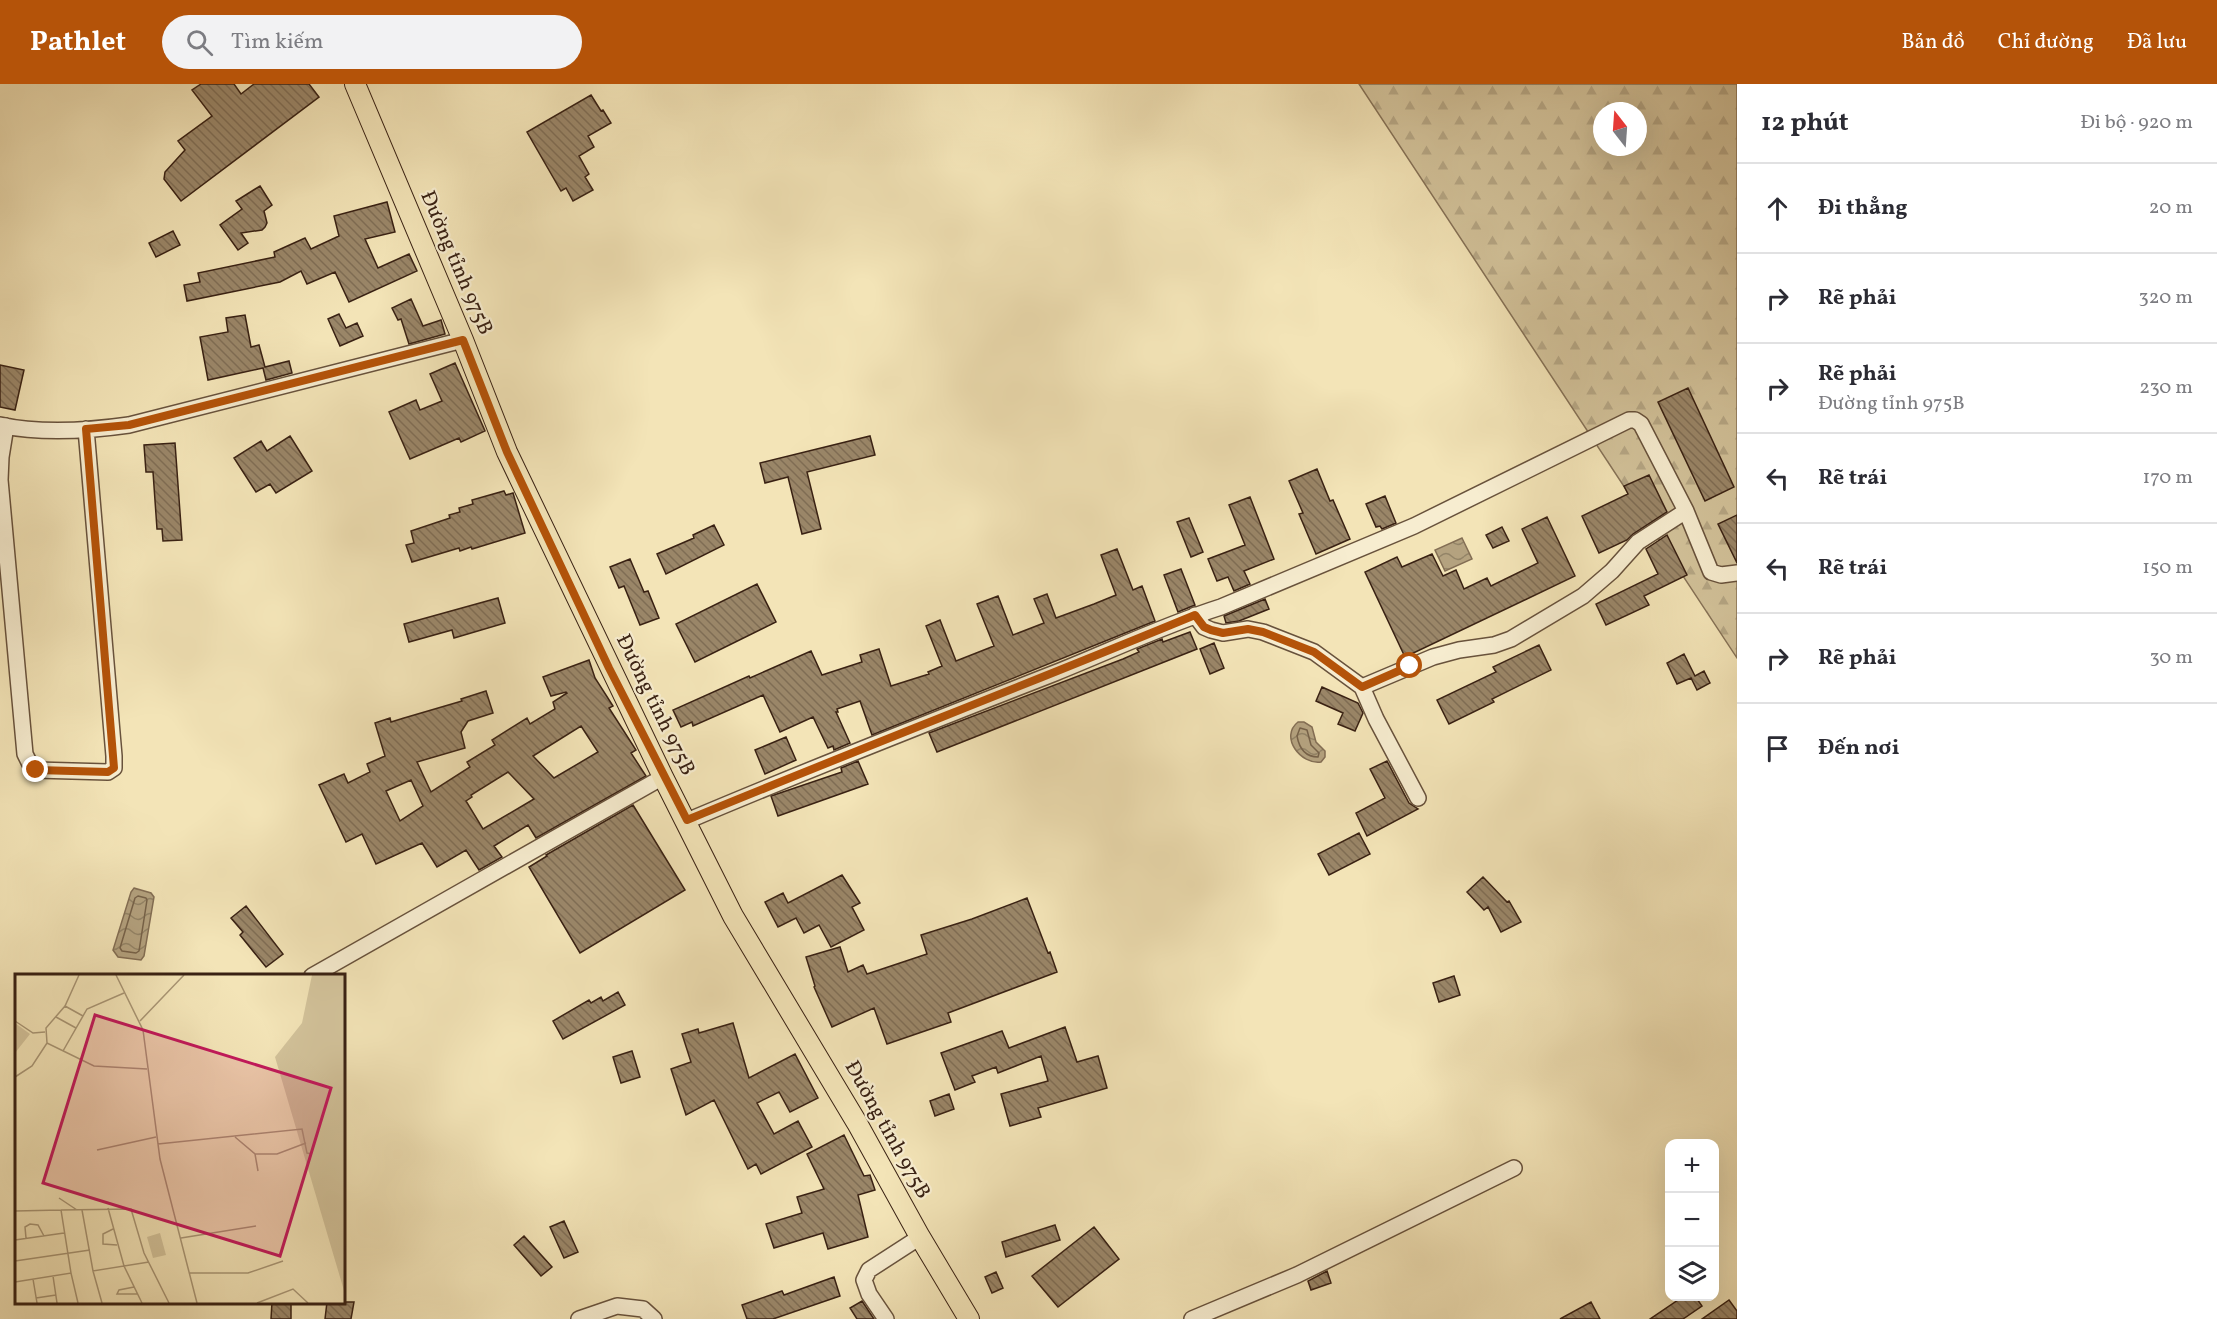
<!DOCTYPE html>
<html lang="vi">
<head>
<meta charset="utf-8">
<style>
  body { margin:0; font-family:Vollkorn,serif; background:#f2f2f3; color:#2b2b33 }
  .controls { position:absolute; right:18px; bottom:18px; display:grid; overflow:hidden; border-radius:12px; box-shadow:0 6px 24px #0002 }
  .controls button { width:54px; height:54px; display:grid; place-items:center; padding:0; border:0; border-bottom:2px solid #e1e1e2; background:#fff; color:#2b2b33; font:30px sans-serif }
  .compass { position:absolute; left:1593px; top:18px; width:54px; height:54px; border-radius:50%; background:#fff; box-shadow:0 6px 24px #0002; rotate:343deg }
  .stop { position:absolute; width:18px; height:18px; margin:-14px; border:4px solid #b45309; border-radius:50%; background:#fff }
  .stop.end { background:#b45309; border-color:#fff; box-shadow:0 2px 6px #0008 }
  .list { margin:0; padding:0; list-style:none }
  h2 { display:flex; justify-content:space-between; align-items:center; height:78px; margin:0; padding:0 24px; font-size:26px }
  h2 small { font-size:20px; font-weight:400; color:#7c7c81 }
  .list li { display:grid; grid-template-columns:39px 1fr auto; gap:18px; align-items:center; box-sizing:border-box; height:90px; padding:0 24px; border-top:2px solid #e1e1e2 }
  .list b { display:block; font-size:22px; white-space:nowrap }
  .list p { margin:0; font-size:20px; white-space:nowrap; color:#7c7c81 }
  .list em { font-size:20px; font-style:normal; color:#7c7c81 }
  .icon { flex:none; width:33px; height:33px; fill:none; stroke:currentColor; stroke-width:2; stroke-linecap:round; stroke-linejoin:round }
  .map { position:relative; flex:none; width:1737px; height:1235px; overflow:hidden }
  header { display:flex; align-items:center; gap:36px; box-sizing:border-box; height:84px; padding:0 30px; background:#b45309; color:#fff }
  header strong { font-size:28px }
  nav { display:flex; gap:33px; margin-inline-start:auto; font-size:21px }
  .search { width:420px; height:54px; background:#f2f2f3; display:flex; align-items:center; gap:15px; box-sizing:border-box; padding:0 21px; border-radius:33px; color:#7c7c81; font-size:22px }
  main { display:flex }
  aside { flex:1; background:#fff }
  .map>svg:first-child { display:block }
  .forest { fill:url(#forest-firs); stroke:#867257; stroke-width:1.5; fill-rule:evenodd }
  .water { fill:url(#water-waves); stroke:#836e54; stroke-width:1.5 }
  .lines { fill:none; stroke-linecap:round; stroke-linejoin:round }
  .shore { stroke:#766249; stroke-width:1.5 }
  .building { fill:url(#building-back-hatch); stroke:#392113; stroke-width:1.5; fill-rule:evenodd }
  .minor-casing { stroke:#68523c; stroke-width:18 }
  .major-casing { stroke:#392113; stroke-width:22 }
  .minor { stroke:#f7edd0; stroke-width:15 }
  .major { stroke:#f3e4b7; stroke-width:20 }
  .route { stroke:#b45309; stroke-width:8 }
  .labels { text-anchor:middle; dominant-baseline:central; stroke-width:4.5; stroke-linejoin:round; paint-order:stroke }
  .street-label { font-size:21px; fill:#392113; stroke:#f7edd0 }
  .inset-road { fill:none; stroke:#a99675; stroke-width:1.5 }
  .view { fill:#c2185b; fill-opacity:0.15; stroke:#c2185b; stroke-width:3 }
  .inset-edge { fill:none; stroke:#392113; stroke-width:3 }
</style>
</head>
<body>
<header>
<strong>Pathlet</strong>
<div class="search"><svg class="icon" aria-label="search" viewBox="0 0 24 24"><circle cx="10" cy="10" r="6"/><path d="M15 15l6 6"/></svg>Tìm kiếm</div>
<nav><a>Bản đồ</a><a>Chỉ đường</a><a>Đã lưu</a></nav>
</header>
<main>
<div class="map">
<svg width="1737" height="1235" viewBox="0 0 1737 1235">
  <defs>
    <pattern id="forest-firs" width="22" height="20" patternUnits="userSpaceOnUse" patternTransform="scale(1.5)"><rect width="22" height="20" fill="#d3c39b"/><path d="M5 1l3.5 6h-7zM16 11l3.5 6h-7z" fill="#b6a785"/></pattern>
    <pattern id="water-waves" width="16" height="10" patternUnits="userSpaceOnUse" patternTransform="scale(1.5)"><rect width="16" height="10" fill="#b4a27f"/><path d="M0 5q4-4 8 0t8 0" fill="none" stroke="#938467"/></pattern>
    <pattern id="building-back-hatch" width="6" height="6" patternUnits="userSpaceOnUse" patternTransform="scale(1.5)"><rect width="6" height="6" fill="#9a8668"/><path d="M-1 5l2 2M0 0l6 6M5-1l2 2" fill="none" stroke="#7f6d54"/></pattern>
  </defs>
  <rect width="100%" height="100%" fill="#f3e4b7"/>
  <filter id="stains"><feTurbulence type="fractalNoise" baseFrequency=".00333" numOctaves="4"/><feColorMatrix values="0 0 0 0 .2 0 0 0 0 .09 0 0 0 0 .02 0 0 0 .5 -.17"/></filter>
  <radialGradient id="worn" r=".72"><stop offset=".6" stop-color="#630" stop-opacity="0"/><stop offset="1" stop-color="#630" stop-opacity=".3"/></radialGradient>
  <path class="forest" d="M1359,0H1737V574ZM1602,27H1638V63H1602Z"/>
  <path class="water" d="M1462,454L1472,475L1445,487L1435,466Z
    M1298,638H1304L1312,643L1316,658L1325,667V673L1321,678C1301,681 1279,653 1298,638Z
    M134,804L151,809L154,813L144,872L141,876L118,873L113,866L131,808Z"/>
  <g class="lines">
    <path class="shore" d="M1300,644L1307,646L1311,661L1319,669L1318,673C1305,673 1299,663 1297,652Z
      M138,812L146,814L147,816L139,867L136,869L122,867L120,864L135,814Z"/>
  </g>
  <path class="building" d="M201,0H234L241,10L254,0H309L319,13L181,117L164,95L165,88L185,66L178,57L212,32L192,6Z
    M591,11L601,27L603,26L611,39L588,52L594,63L579,72L589,90L585,93L593,106L573,117L566,104L561,107L527,48Z
    M260,102L272,121L264,127L267,139L265,143L262,146L241,149L248,159L238,166L220,141L242,125L236,117Z
    M387,118L395,148L365,155L378,184L409,170L417,187L349,218L335,188L307,200L301,187L280,198L187,217L184,201L200,198L198,189L275,173L274,168L305,154L311,165L339,152L334,132Z
    M173,147L180,161L156,173L149,159Z
    M411,215L423,242L441,236L445,250L409,260L401,235L398,236L392,224Z
    M339,230L346,244L357,239L363,252L340,262L328,235Z
    M245,231L251,263L259,261L265,283L289,277L292,289L266,296L263,284L208,296L200,253L228,248L226,234Z
    M455,279L485,347L461,358L459,354L410,375L389,328L416,316L420,326L442,317L430,290Z
    M0,281L24,286L15,326L0,323Z
    M1688,304L1734,403L1705,417L1658,318Z
    M290,352L312,387L276,409L270,400L256,408L234,374L261,357L267,367Z
    M870,352L875,371L807,388L821,445L802,450L788,393L765,399L760,379Z
    M175,359L182,456L163,457L162,445H157L153,388H146L144,361Z
    M1317,385L1330,417L1333,416L1350,455L1316,470L1299,430L1303,429L1289,397Z
    M1649,391L1667,428L1633,450L1627,456L1599,469L1582,432L1628,410L1624,402Z
    M504,407L506,411L513,409L525,449L472,465L471,463L460,467L459,464L412,478L406,461L414,459L411,447L450,434L449,431L460,428L459,424L473,420L472,416Z
    M1385,412L1396,439L1382,445L1380,442L1376,443L1366,420Z
    M1250,413L1274,475L1244,487L1250,500L1234,507L1228,493L1217,497L1208,475L1245,461L1229,421Z
    M1737,431V479L1718,440Z
    M1547,433L1575,492L1405,573L1365,488L1397,473L1402,483L1432,470L1443,492L1456,486L1464,505L1487,494L1491,502L1538,479L1522,445Z
    M1189,434L1203,468L1191,473L1177,438Z
    M714,441L724,461L666,490L657,470L694,454L693,451Z
    M1502,443L1509,457L1493,464L1486,451Z
    M1667,451L1687,491L1644,512L1649,521L1606,541L1596,520L1658,490L1646,465Z
    M1117,465L1133,506L1142,502L1155,537L872,651L860,617L837,625L838,628H836L850,659L834,666L833,662L828,664L813,633L780,648L763,611L693,642L692,638L681,643L673,626L749,592L750,594L811,567L822,591L862,578L860,571L879,565L891,602L929,590L928,588L942,582L926,542L940,536L956,577L994,562L977,520L998,512L1013,551L1044,539L1034,515L1047,510L1056,534L1094,520L1116,511L1101,471Z
    M630,475L644,508L648,507L659,534L640,541L624,502L619,504L610,483Z
    M1181,485L1195,521L1178,528L1164,491Z
    M757,500L776,538L695,578L676,540Z
    M498,514L505,539L454,554L452,546L409,558L404,540Z
    M1265,515L1269,525L1239,537L1226,539L1224,532Z
    M1190,548L1197,565L937,668L929,649L1123,575L1139,568L1137,565L1162,555L1163,558Z
    M1214,559L1224,584L1210,590L1200,565Z
    M1539,561L1551,586L1492,615L1494,618L1449,640L1437,616L1496,588L1493,583Z
    M1684,570L1695,592L1704,587L1710,599L1697,606L1691,594L1677,600L1667,579Z
    M589,576L595,594L613,622L609,624L636,666L631,669L646,692L536,754L528,741L494,762L502,773L479,786L466,766L437,783L422,759L376,780L362,750L346,758L319,701L344,690L348,699L370,688L367,680L385,672L375,639L390,634L391,638L404,634L462,617L461,615L486,607L493,629L468,637L461,648L465,664L417,678L431,708L470,683L467,678L495,661L492,656L527,634L530,640L555,625L553,618L567,609L566,608L551,612L543,593ZM581,642L598,668L554,694L533,672ZM508,688L534,715L483,745L466,717L472,713L471,711ZM411,696L423,722L400,737L386,707Z
    M1322,603L1358,619L1363,629L1355,647L1338,640L1343,629L1316,617Z
    M786,653L796,676L765,690L755,666Z
    M858,677L868,700L778,732L771,712L842,688L841,684Z
    M1387,677L1409,719L1418,725L1367,752L1356,729L1385,714L1370,685Z
    M633,721L685,806L580,869L529,783L547,772L546,771Z
    M1359,749L1370,770L1329,791L1318,770Z
    M842,791L860,819L852,823L864,846L831,863L819,841L804,849L796,834L778,843L765,818L783,809L788,819Z
    M1483,793L1507,818L1509,817L1521,838L1501,848L1488,823L1484,826L1467,808Z
    M1027,814L1048,869L1050,868L1057,888L948,929L951,938L887,960L874,924L832,943L814,903L815,902L806,873L840,863L848,888L863,881L867,890L927,870L921,851L972,835Z
    M246,822L283,870L266,883L240,851L243,848L231,834Z
    M1454,892L1460,911L1439,918L1433,899Z
    M618,908L625,921L563,955L553,937L589,916L591,919L601,913L603,917Z
    M733,939L749,994L795,970L818,1014L790,1028L779,1008L757,1019L774,1050L798,1037L812,1063L761,1090L756,1080L748,1085L714,1016L686,1031L671,985L691,978L682,950L698,945L699,949Z
    M1065,943L1077,978L1098,972L1107,1004L1038,1024L1041,1033L1010,1042L1001,1010L1048,997L1041,972L998,989L996,983L972,992L975,998L955,1006L941,969L1002,947L1009,964Z
    M632,967L640,993L621,999L613,973Z
    M949,1010L954,1025L935,1032L930,1017Z
    M844,1051L864,1092L870,1091L875,1106L858,1111L868,1153L828,1165L823,1149L774,1164L766,1140L802,1129L797,1113L824,1105L807,1070Z
    M564,1137L578,1168L564,1174L550,1143Z
    M1055,1141L1060,1156L1006,1173L1002,1158Z
    M1094,1143L1119,1175L1058,1223L1032,1192Z
    M524,1152L552,1183L541,1192L514,1161Z
    M1327,1187L1331,1199L1311,1206L1308,1197Z
    M996,1188L1003,1204L992,1209L985,1193Z
    M834,1193L840,1212L773,1235H747L742,1221L782,1207L784,1211Z
    M1684,1212H1695L1702,1222L1683,1235H1650Z
    M1729,1216L1737,1227V1235H1702Z
    M862,1217L874,1235H857L850,1224Z
    M272,1218H291V1235H271Z
    M327,1218H354L351,1235H325Z
    M1591,1218L1600,1235H1560Z"/>
  <g class="lines">
    <defs>
      <path id="minor" d="M0,341C41,350 87,347 129,341L463,256
        M6,342L1,373L0,396L25,670L30,680L36,686L108,688L114,684V672L86,345
        M1195,531L1204,543L1211,546L1223,549L1248,545L1263,548L1314,568L1362,603L1376,635L1418,714
        M1362,603L1433,573L1459,566L1494,561L1511,555L1583,512L1612,487L1638,458L1686,427
        M687,737C809,685 932,637 1055,589C1110,567 1164,541 1221,523L1414,442L1629,336H1635L1641,340L1686,427L1711,488L1721,491L1737,489
        M312,892L663,693
        M579,1235L617,1222L643,1225L654,1235
        M886,1235L869,1210L864,1196L869,1186L920,1153
        M1192,1235L1297,1191L1514,1084"/>
      <path id="major" d="M355,0L463,256L507,368L663,693L733,832L857,1039L920,1153L969,1235"/>
    </defs>
    <use href="#minor" class="minor-casing"/>
    <use href="#major" class="major-casing"/>
    <use href="#minor" class="minor"/>
    <use href="#major" class="major"/>
  </g>
  <g class="lines">
    <path class="route" d="M36,686L108,688L114,684L86,345L129,341L463,256L507,368L609,584L687,736C856,666 1026,601 1195,531L1204,543L1211,546L1223,549L1248,545L1263,548L1314,568L1362,603L1410,582"/>
  </g>
  <g class="labels">
    <g class="street-label">
      <text transform="translate(456 179) rotate(67)">Đường tỉnh 975B</text>
      <text transform="translate(655 621) rotate(64)">Đường tỉnh 975B</text>
      <text transform="translate(887 1046) rotate(61)">Đường tỉnh 975B</text>
    </g>
  </g>
  <g transform="translate(15 890)">
    <rect width="330" height="330" fill="#f3e4b7"/>
    <path d="M297,1H330V320L260,83L287,49ZM0,49L15,60L0,79Z" fill="#d3c39b"/>
    <path d="M145,259L151,281L138,284L132,263Z" fill="#d3c39b"/>
    <path class="inset-road" d="M101,1L128,56L145,185L182,329M50,32L68,42M41,43L61,54M0,47L18,59L30,58M125,47L169,1M32,69L31,54L50,32L64,1M48,77L72,35L109,19M0,103L17,92L32,69L79,92L132,95M220,163L240,180L243,197M143,170L287,155L292,179L297,180M82,176L141,163M240,180H262L291,169M44,224L62,236M93,234L109,292L127,329M46,236L116,235L129,279L154,329M67,236L78,297L134,288M0,237L46,236L56,299M98,255L88,260V270L102,271M11,264L10,253L15,250L23,251L29,262M166,264L241,252M0,266L49,259M0,287L75,276M78,297L87,329M175,299H233L268,287M38,302L42,329M18,305L22,329M0,308L56,299L63,329M119,313L104,316L102,320H123M21,324L41,321M242,329L278,315L293,329"/>
    <path class="view" d="M80,41L316,114L265,282L28,209Z"/>
    <rect width="330" height="330" class="inset-edge"/>
  </g>
  <rect width="100%" height="100%" filter="url(#stains)"/>
  <rect width="100%" height="100%" fill="url(#worn)"/>
</svg>
<div class="controls">
<button>+</button>
<button>−</button>
<button><svg class="icon" aria-label="layers" viewBox="0 0 24 24"><path d="M12 4l9 5-9 5-9-5zM3 14l9 5 9-5"/></svg></button>
</div>
<svg class="compass" viewBox="-18 -18 36 36"><path d="M0-13l5 13h-10z" fill="#e53935"/><path d="M0 13l5-13h-10z" fill="#7c7c81"/></svg>
<div class="stop" style="left:1410px;top:582px"></div>
<div class="stop end" style="left:36px;top:686px"></div>
</div>
<aside>
<h2>12 phút<small>Đi bộ · 920 m</small></h2>
<ul class="list">
<li><svg class="icon" aria-label="ahead" viewBox="0 0 24 24"><path d="M12 20V5M6 11l6-6 6 6"/></svg><div><b>Đi thẳng</b></div><em>20 m</em></li>
<li><svg class="icon" aria-label="right" viewBox="0 0 24 24"><path d="M7 20v-9h11M14 6l5 5-5 5"/></svg><div><b>Rẽ phải</b></div><em>320 m</em></li>
<li><svg class="icon" aria-label="right" viewBox="0 0 24 24"><path d="M7 20v-9h11M14 6l5 5-5 5"/></svg><div><b>Rẽ phải</b><p>Đường tỉnh 975B</p></div><em>230 m</em></li>
<li><svg class="icon" aria-label="left" viewBox="0 0 24 24"><path d="M17 20v-9H6M10 6l-5 5 5 5"/></svg><div><b>Rẽ trái</b></div><em>170 m</em></li>
<li><svg class="icon" aria-label="left" viewBox="0 0 24 24"><path d="M17 20v-9H6M10 6l-5 5 5 5"/></svg><div><b>Rẽ trái</b></div><em>150 m</em></li>
<li><svg class="icon" aria-label="right" viewBox="0 0 24 24"><path d="M7 20v-9h11M14 6l5 5-5 5"/></svg><div><b>Rẽ phải</b></div><em>30 m</em></li>
<li><svg class="icon" aria-label="arrive" viewBox="0 0 24 24"><path d="M6 21V4h12l-3 4 3 4H6"/></svg><div><b>Đến nơi</b></div></li>
</ul>
</aside>
</main>
</body>
</html>
